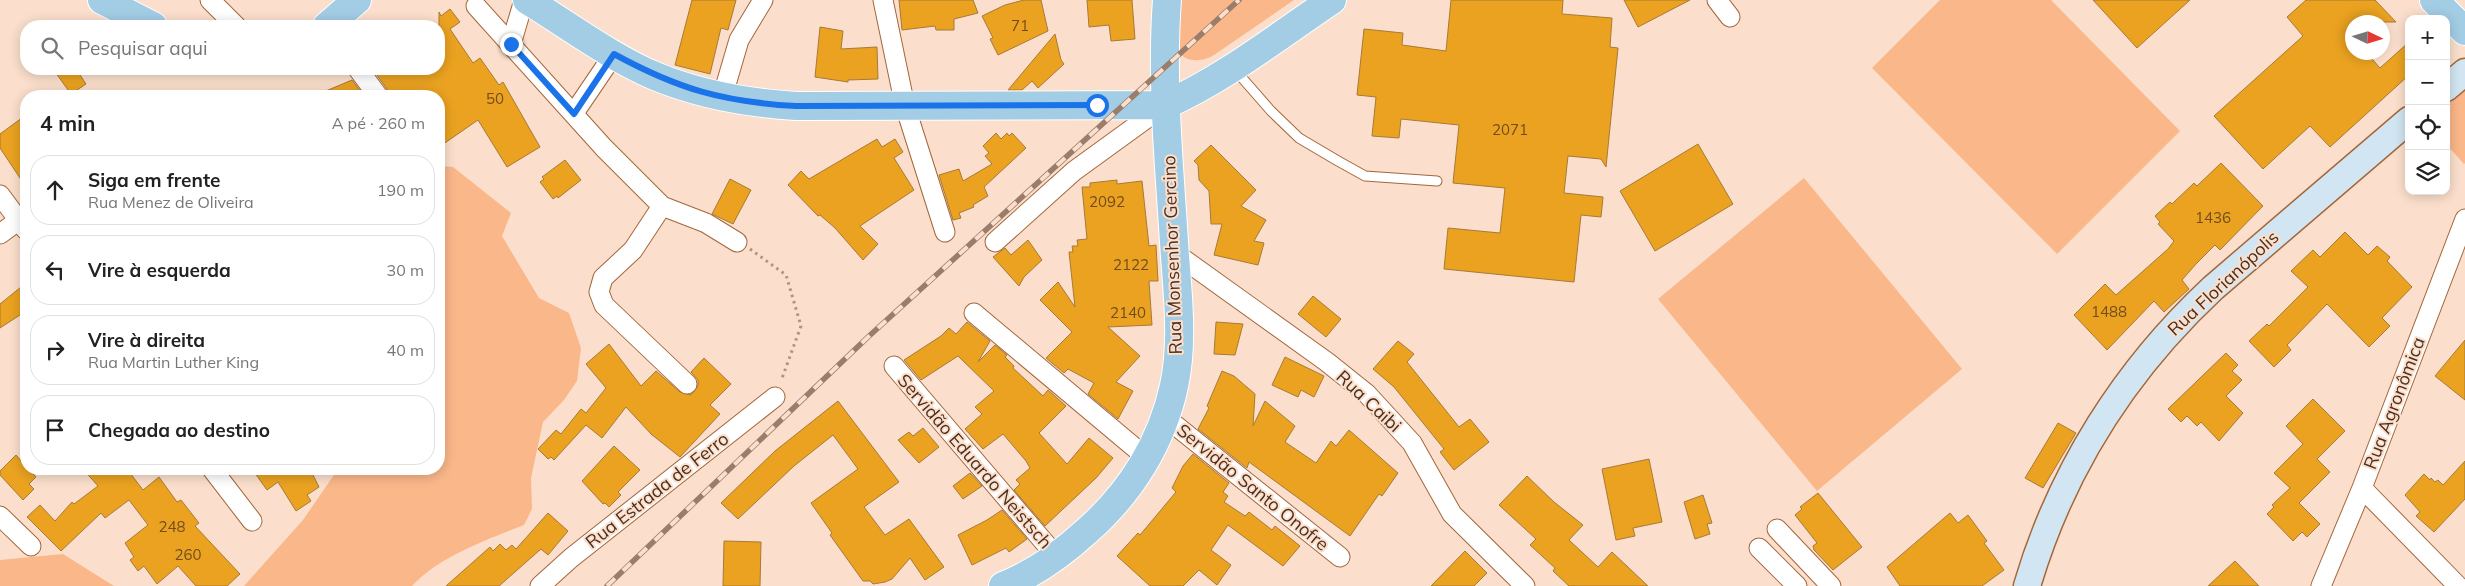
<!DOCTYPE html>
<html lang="pt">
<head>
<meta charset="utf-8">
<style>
  body { margin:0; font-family:Mulish,sans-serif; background:#f6f6f6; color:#222 }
  .controls { position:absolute; right:15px; top:15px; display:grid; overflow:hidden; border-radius:10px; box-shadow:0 2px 12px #0003 }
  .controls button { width:45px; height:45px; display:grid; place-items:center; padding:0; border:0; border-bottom:1px solid #e0e0e0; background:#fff; color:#222; font:25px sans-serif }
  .compass { position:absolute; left:2345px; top:15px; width:45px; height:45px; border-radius:50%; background:#fff; box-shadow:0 2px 12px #0003; rotate:94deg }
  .stop { position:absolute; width:15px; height:15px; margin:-11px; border:4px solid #1a73e8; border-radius:50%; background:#fff }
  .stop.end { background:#1a73e8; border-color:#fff; box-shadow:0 1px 5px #0008 }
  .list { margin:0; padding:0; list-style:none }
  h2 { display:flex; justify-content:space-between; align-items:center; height:65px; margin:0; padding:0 20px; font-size:21px }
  h2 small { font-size:16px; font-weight:400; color:#767676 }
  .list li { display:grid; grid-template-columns:32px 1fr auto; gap:15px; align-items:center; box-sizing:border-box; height:70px; margin:0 10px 10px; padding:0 10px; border:1px solid #e0e0e0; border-radius:20px }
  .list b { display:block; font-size:19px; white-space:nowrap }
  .list p { margin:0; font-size:16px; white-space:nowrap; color:#767676 }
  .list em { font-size:16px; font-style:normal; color:#767676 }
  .icon { flex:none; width:28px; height:28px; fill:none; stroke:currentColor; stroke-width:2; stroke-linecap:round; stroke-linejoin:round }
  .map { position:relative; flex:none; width:2465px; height:586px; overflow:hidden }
  .search { position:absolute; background:#fff; box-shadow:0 2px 12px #0003; left:20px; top:20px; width:425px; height:55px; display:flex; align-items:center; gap:12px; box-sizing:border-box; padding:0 18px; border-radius:20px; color:#767676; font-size:19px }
  .panel { position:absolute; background:#fff; box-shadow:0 2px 12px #0003; left:20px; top:90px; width:425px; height:385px; border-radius:20px }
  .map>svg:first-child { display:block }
  .green { fill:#fab78a }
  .building { fill:#eaa220; stroke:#a77a37 }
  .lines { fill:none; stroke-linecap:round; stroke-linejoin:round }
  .service-casing { stroke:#a46639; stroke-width:11 }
  .minor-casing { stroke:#a46639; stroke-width:21 }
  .secondary-casing { stroke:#a46639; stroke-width:29 }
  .primary-casing { stroke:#fff; stroke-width:30 }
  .path { stroke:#b09481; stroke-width:3; stroke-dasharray:2.5 4; stroke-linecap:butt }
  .service { stroke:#fff; stroke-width:9 }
  .minor { stroke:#fff; stroke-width:19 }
  .secondary { stroke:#d1e6f2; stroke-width:26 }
  .primary { stroke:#a3cde5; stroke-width:28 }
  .rail-casing { stroke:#9a7e6b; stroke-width:5.5 }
  .rail { stroke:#fbdfcc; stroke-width:4; stroke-dasharray:11; stroke-linecap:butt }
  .route { stroke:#1a73e8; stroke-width:6 }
  .labels { text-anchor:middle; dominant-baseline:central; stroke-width:4; stroke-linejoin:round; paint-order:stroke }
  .number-label { font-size:15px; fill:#734c1d }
  .street-label { font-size:18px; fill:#4b2f1c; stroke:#fbdfcc }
</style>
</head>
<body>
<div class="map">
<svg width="2465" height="586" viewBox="0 0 2465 586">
  <rect width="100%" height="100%" fill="#fbdfcc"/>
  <path class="green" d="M1177,0H1294L1214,55C1203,62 1182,64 1178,48C1175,33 1178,15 1177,0Z
    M1940,0H2051L2180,131L2057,254L1872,68Z
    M2465,88V163L2464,164L2446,144V104Z
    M439,166L453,167L511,213L502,236L539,298L569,313L581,348L577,381L564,400L543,422L531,478L532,509L524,525C488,539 438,557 412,586H244L303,520L338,469H439Z
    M1804,178L1962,369L1817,491L1658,299Z
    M63,554L114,586H0V560Z"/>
  <path class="building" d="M692,0H736L728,30L721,28L710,74L675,65Z
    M899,0H973L978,13L954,19V30H936L935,26L902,30Z
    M1024,0H1041L1048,31L998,55L990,39L993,38L982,16L1005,5Z
    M1087,0H1132L1135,39L1111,41L1109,25L1089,27Z
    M1451,0H1563L1562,14L1612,18L1610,47L1618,48L1606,167L1601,159L1568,156L1564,193L1603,197L1601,217L1581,215L1574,282L1444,269L1448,228L1500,233L1505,188L1453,183L1459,125L1401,119L1399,138L1372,136L1376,97L1357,95L1364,29L1403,33L1402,45L1446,51Z
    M1624,0H1690L1638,27Z
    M2093,0H2190L2137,48Z
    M2306,0H2375L2396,22H2352V52H2366L2380,68L2409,42V75L2330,147L2310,126L2263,169L2214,116L2303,36L2287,17Z
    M450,9L460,22L450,29L473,63L480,58L499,85L503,82L540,147L507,167L478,120L439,147V96H389L387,89L374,71L380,69H439V12L441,16Z
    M820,27L843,31L841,49L877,47L878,79L848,80V82L815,77Z
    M1055,34L1061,60L1064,64L1038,88L1032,81L1022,90H1008Z
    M53,69H76L86,84L71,94Z
    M352,80L364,96H314Z
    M26,115V187L0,148V134Z
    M996,133L1001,139L1007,133L1009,136L1012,133L1026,148L984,187L988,196L973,205L974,207L959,213L961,218L953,220L939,175L959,169L963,181L992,164L985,156L989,153L983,146Z
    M877,139L882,147L895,139L903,152L894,158L914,190L860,226L878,244L863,260L835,228L820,215L818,216L788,185L801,171L809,179Z
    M1698,144L1733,204L1655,251L1620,191Z
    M1211,145L1256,190L1241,206L1266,220L1254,241L1264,243L1258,265L1214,255L1222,224H1211L1209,191L1199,180L1198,165L1194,161Z
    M565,160L581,180L558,198L557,196L553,199L540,182L544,179L542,177Z
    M2221,163L2263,206L2220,250L2215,245L2196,264L2182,280L2189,289L2164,312L2154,301L2107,350L2074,315L2105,284L2116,295L2168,249L2174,241L2158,224L2160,222L2155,216L2170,202L2172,204L2194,183L2197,186Z
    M730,179L751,190L733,224L712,214Z
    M1117,180V184L1142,181L1149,246L1156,245L1158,281H1149L1152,325L1108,327L1140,356L1116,382L1133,391L1118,419L1088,394L1094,383L1068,369L1064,373L1046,358L1072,332L1040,300L1058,282L1075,307L1069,252H1073L1072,246H1078L1077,240L1087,239L1082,187H1090V183Z
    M2345,232L2368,255L2377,246L2390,257L2387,261L2412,287L2382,318L2390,326L2369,347L2327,304L2287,345L2291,350L2274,367L2249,341L2267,324L2269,326L2308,287L2291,271L2313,250L2320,257Z
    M1028,240L1042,260L1024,277L1019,286L993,257L1005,248L1011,255Z
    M26,283V318L23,313L0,328V304Z
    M1313,296L1341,319L1326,337L1298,314Z
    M967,322L990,341L978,362L995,345L1007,355L1005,357L1014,366L1013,368L1043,396L1048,390L1066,406L1039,433L1067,464L1089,438L1113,458L1096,478L1045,526L1014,490L1020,484L1016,480L1030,468L1026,461L1003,434L983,449L965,429L982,414L975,407L994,391L958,356L921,380L904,360L941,336L949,328L956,334Z
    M1216,322L1243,324L1235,355L1214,354Z
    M2465,340V400L2435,376Z
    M1398,341L1414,354L1407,362L1459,427L1470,419L1489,442L1454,470L1440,452L1444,449L1394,387L1373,369Z
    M609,344L641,386L656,371L680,392L691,395L698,386V380L691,372L704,358L731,384L710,405L720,414L680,457L651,434L626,407L602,438L586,425L554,460L551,457L548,459L538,449L556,430L561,434L581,409L586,413L606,388L586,364Z
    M2226,353L2238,365L2232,371L2242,380L2226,396L2243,413L2219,441L2201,422L2197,426L2187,416L2181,422L2168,409Z
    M1285,357L1324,376L1314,397L1301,390L1298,397L1272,385Z
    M1222,371L1234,376L1255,394L1253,426L1265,401L1295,426L1285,442L1316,463L1331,441L1336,446L1349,430L1398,473L1382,496L1379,494L1350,536L1249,462L1247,468L1198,429L1209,408L1207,406Z
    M2313,399L2345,431L2317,459L2330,472L2299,503L2320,524L2307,537L2302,532L2293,541L2267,514L2274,507L2272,505L2290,488L2274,473L2303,444L2286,426Z
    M838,401L899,482L864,507L885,535L909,519L944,567L925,580L910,558L892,579L885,582L873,584L870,581H863L830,535L832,533L811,503L858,469L833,435L794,466L738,519L721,503L775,451Z
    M2058,423L2076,433L2043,488L2025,478Z
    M923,428L939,447L919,463L898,440L909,432L913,436Z
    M614,446L640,470L618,492L621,495L609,507L605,503L603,504L582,481Z
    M1193,454L1229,483L1223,492L1228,496L1224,502L1245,516L1249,512L1272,530L1275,526L1300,546L1283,566L1228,525L1211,550L1231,565L1217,585L1199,570L1183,586H1150L1117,556L1138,533L1140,535L1176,492L1172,488L1183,466Z
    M16,455L36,477L29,484L34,489L23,500L0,475V471Z
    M1649,459L1662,522L1633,528L1635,536L1616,540L1602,469Z
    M2465,461V499L2434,532L2416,516L2420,512L2405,495L2424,474L2430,480L2431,478L2435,482L2438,480L2443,485Z
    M83,469H127L143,490L159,477L177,502L181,500L199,523L195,526L240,574L227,586H196L178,566L157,584L144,566L138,571L130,560L134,557L125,543L148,525L129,500L105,518L101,513L61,551L27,517L40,505L55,521L72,502L74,504L98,486Z
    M252,469H310L319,487L307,495L311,501L296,511L278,482L267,490Z
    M970,473L982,486L963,499L953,486Z
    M1527,476L1554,502L1583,525L1569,540L1598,567L1612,552L1648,586H1569L1553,571L1555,568L1530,545L1536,539L1499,505Z
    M1818,493L1862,547L1833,570L1814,550L1813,546L1817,543L1795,515L1802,509L1800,507Z
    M1703,495L1712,523L1707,524L1710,534L1695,539L1684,502Z
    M1002,510L1027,539L1009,552L1006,548L972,565L958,535L987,520Z
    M548,513L568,531L548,555L541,549L499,586H446L490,547L493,551L500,544L506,550L512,545L516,549Z
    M1950,513L1958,523L1968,515L1987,541L1984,543L2004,570L1982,586H1900L1887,567Z
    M724,541L761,542L760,586H723Z
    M1465,551L1487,573L1474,586H1431Z
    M2235,561L2259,586H2208Z"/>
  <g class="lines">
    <defs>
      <path id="service" d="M1236,71L1271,111L1299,138L1338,161L1365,176L1437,181"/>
      <path id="minor" d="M210,0L236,26
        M883,0L905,106L945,232
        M1717,0L1730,17
        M476,6L604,148L662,206L706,223L737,242
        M511,44L524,0
        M358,69L378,96
        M722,98L739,40L763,0
        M574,113L614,54
        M0,195L26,230
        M662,206L633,250L603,278L599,292L604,305L687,384
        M0,234L19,220
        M995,242L1074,171L1165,105
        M1175,253L1327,362L1367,394L1412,443L1452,514L1525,586
        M974,313L1147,458
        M894,366L1056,556
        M1165,417L1340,557
        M212,469L252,521
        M2362,488L2458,586
        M0,516L31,546
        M1777,529L1831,586
        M1759,548L1797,586
        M540,586L571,558L775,397
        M2321,586L2362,488L2465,219"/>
      <path id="secondary" d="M2446,88L2465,72
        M2027,586C2061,471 2125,370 2213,288L2409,120"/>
      <path id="primary" d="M102,0L153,26
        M527,0C568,25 612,58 655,76C701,95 747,103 796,106L1165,105C1224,79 1278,36 1332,0
        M2434,0L2465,31
        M327,26L357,0
        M1003,586C1034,574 1064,552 1088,530C1131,492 1162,442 1174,386C1184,340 1177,289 1174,242C1169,162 1161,81 1167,0"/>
    </defs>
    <use href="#service" class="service-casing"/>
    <use href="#minor" class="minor-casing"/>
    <use href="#secondary" class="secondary-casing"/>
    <use href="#primary" class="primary-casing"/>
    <path class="path" d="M750,249L786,275L801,326L781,381"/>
    <use href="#service" class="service"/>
    <use href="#minor" class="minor"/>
    <use href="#secondary" class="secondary"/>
    <use href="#primary" class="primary"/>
    <defs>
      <path id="rail" d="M607,586L868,337L1239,0"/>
    </defs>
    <use href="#rail" class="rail-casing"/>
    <use href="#rail" class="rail"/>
  </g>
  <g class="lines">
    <path class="route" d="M511,44L574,114L614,54C678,89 723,102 796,106L1097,105"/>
  </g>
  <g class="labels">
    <g class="number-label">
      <text x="1020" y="25">71</text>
      <text x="495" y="98">50</text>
      <text x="1510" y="129">2071</text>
      <text x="1107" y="201">2092</text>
      <text x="2213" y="217">1436</text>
      <text x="1131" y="264">2122</text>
      <text x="2109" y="311">1488</text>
      <text x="1128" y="312">2140</text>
      <text x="172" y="526">248</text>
      <text x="188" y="554">260</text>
    </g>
    <g class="street-label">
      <text transform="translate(1172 255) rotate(-92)">Rua Monsenhor Gercino</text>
      <text transform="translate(2223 283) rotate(-43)">Rua Florianópolis</text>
      <text transform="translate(1369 401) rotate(43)">Rua Caibi</text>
      <text transform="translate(2394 403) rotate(-69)">Rua Agronômica</text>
      <text transform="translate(975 461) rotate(49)">Servidão Eduardo Neistsch</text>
      <text transform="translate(1253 487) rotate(39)">Servidão Santo Onofre</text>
      <text transform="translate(657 490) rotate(-38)">Rua Estrada de Ferro</text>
    </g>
  </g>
</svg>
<div class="controls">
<button>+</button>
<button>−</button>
<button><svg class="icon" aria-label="locate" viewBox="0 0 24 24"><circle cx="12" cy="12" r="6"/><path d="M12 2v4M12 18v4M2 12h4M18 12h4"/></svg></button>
<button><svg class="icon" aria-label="layers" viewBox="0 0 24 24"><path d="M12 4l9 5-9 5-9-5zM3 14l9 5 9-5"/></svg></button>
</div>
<svg class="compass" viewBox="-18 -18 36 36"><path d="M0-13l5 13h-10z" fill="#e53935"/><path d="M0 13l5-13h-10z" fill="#767676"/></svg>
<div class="stop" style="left:1097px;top:105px"></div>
<div class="stop end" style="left:511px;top:44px"></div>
<div class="search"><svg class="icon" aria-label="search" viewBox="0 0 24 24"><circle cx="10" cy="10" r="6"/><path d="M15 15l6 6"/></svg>Pesquisar aqui</div>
<section class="panel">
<h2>4 min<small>A pé · 260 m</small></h2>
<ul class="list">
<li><svg class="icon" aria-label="ahead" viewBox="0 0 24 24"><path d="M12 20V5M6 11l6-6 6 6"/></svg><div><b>Siga em frente</b><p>Rua Menez de Oliveira</p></div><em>190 m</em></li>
<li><svg class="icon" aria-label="left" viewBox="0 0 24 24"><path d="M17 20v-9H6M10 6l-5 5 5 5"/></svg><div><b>Vire à esquerda</b></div><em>30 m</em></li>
<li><svg class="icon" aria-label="right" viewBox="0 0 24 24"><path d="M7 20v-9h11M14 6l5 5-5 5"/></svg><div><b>Vire à direita</b><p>Rua Martin Luther King</p></div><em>40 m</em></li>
<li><svg class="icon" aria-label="arrive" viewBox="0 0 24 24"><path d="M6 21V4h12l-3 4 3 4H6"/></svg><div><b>Chegada ao destino</b></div></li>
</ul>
</section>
</div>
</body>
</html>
